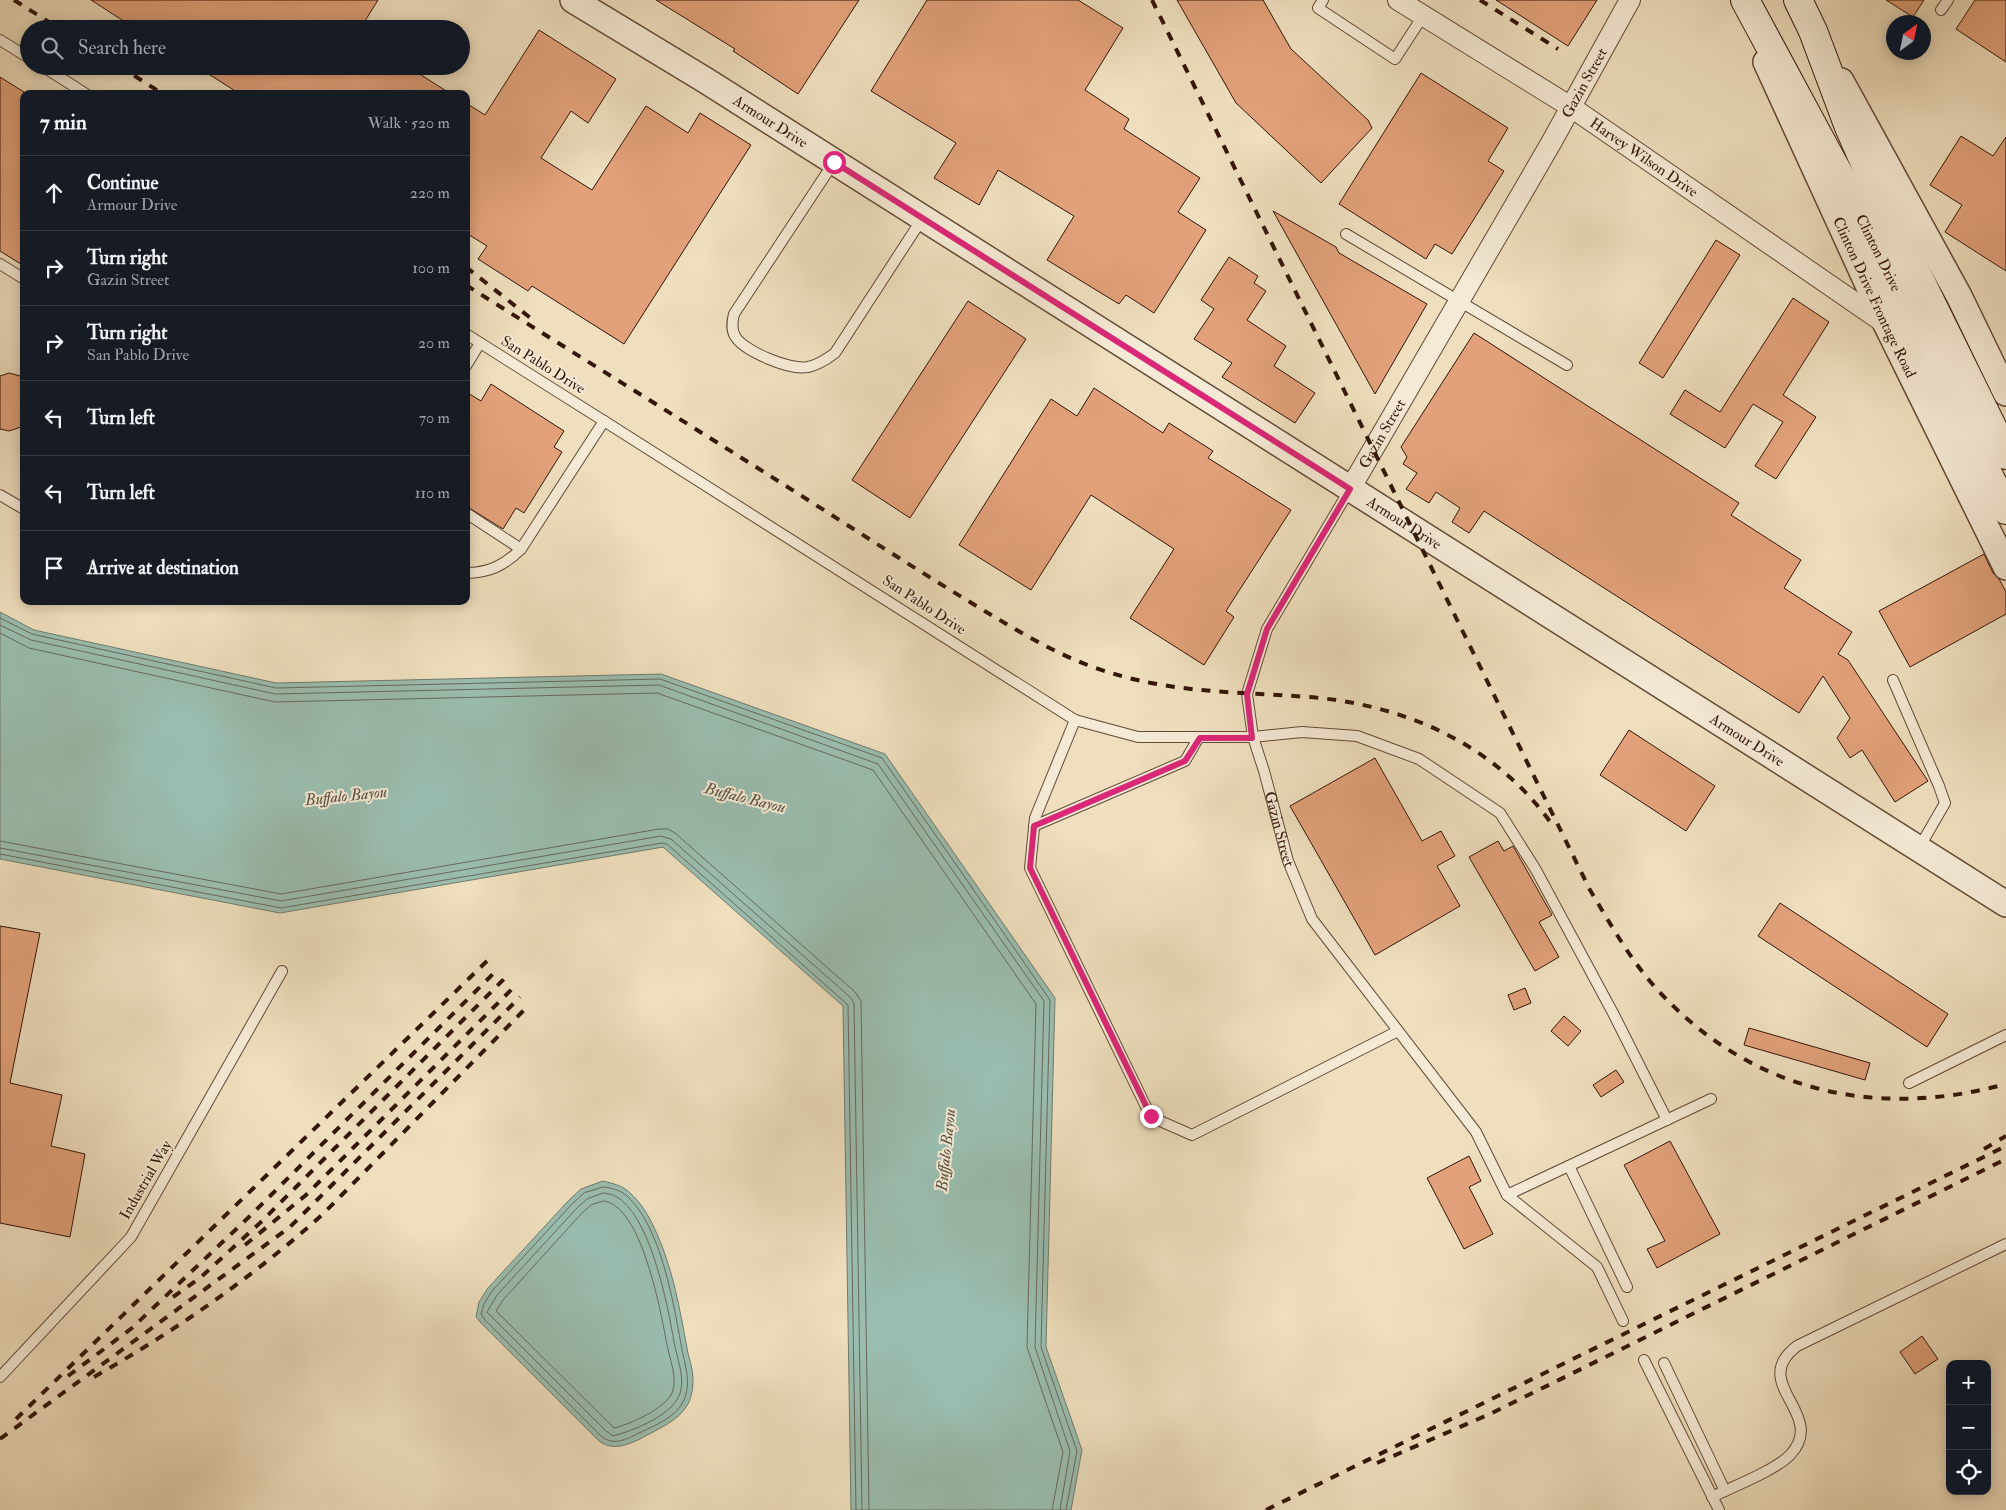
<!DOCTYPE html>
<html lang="en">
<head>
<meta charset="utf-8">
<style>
  body { margin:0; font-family:"IM FELL Double Pica",serif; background:#242831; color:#f1f3f6 }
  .controls { position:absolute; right:15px; bottom:15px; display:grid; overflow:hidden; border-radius:10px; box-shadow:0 2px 12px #0003 }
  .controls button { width:45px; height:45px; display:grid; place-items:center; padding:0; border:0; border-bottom:1px solid #363941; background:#171b24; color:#f1f3f6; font:25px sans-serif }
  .compass { position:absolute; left:1886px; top:15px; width:45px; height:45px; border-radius:50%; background:#171b24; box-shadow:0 2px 12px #0003; rotate:33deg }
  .stop { position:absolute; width:15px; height:15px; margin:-11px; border:4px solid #db2777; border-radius:50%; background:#fff }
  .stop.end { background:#db2777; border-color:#fff; box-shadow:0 1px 5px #0008 }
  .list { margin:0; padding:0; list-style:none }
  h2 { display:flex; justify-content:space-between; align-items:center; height:65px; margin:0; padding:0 20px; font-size:21px }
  h2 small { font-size:16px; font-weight:400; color:#9ea1a6 }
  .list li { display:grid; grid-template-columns:32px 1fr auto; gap:15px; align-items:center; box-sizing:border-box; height:75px; padding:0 20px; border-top:1px solid #363941 }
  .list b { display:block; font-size:19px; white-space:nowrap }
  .list p { margin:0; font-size:16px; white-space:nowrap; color:#9ea1a6 }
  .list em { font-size:16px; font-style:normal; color:#9ea1a6 }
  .icon { flex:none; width:28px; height:28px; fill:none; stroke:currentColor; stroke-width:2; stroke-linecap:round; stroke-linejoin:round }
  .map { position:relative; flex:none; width:2006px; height:1510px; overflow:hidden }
  .search { position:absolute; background:#171b24; box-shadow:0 2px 12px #0003; left:20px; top:20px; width:450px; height:55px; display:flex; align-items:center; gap:12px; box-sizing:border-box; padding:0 18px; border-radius:28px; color:#9ea1a6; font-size:19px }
  .panel { position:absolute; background:#171b24; box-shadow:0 2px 12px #0003; left:20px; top:90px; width:450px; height:515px; border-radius:10px }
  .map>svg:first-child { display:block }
  .water { fill:#9abdaf; stroke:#717a6c }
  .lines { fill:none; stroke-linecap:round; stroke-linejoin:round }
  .shore { stroke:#67695c; stroke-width:1 }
  .building { fill:#e2a17a; stroke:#341508 }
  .service-casing { stroke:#634836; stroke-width:12 }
  .minor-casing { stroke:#634836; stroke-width:22 }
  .tertiary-casing { stroke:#634836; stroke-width:28 }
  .secondary-casing { stroke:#341508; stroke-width:30 }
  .service { stroke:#f5ead5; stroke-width:10 }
  .minor { stroke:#f5ead5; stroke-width:20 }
  .tertiary { stroke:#f5ead5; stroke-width:25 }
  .secondary { stroke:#f5ead5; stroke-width:28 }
  .rail { stroke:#341508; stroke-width:4; stroke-dasharray:9 9; stroke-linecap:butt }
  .route { stroke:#db2777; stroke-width:6 }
  .labels { text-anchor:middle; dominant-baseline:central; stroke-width:4; stroke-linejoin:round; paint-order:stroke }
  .street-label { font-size:15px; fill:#341508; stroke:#f5ead5 }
  .water-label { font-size:16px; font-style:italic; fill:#585042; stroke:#f5ead5 }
</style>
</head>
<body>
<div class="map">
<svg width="2006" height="1510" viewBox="0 0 2006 1510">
  <rect width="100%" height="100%" fill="#efdfbe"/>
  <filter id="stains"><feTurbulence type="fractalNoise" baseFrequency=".004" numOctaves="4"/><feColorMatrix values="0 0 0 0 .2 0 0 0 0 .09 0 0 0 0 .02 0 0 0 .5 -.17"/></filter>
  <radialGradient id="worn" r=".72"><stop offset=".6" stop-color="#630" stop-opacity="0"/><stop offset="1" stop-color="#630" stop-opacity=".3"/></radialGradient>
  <path class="water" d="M0,612L34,630L276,683L661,674L885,754L1055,998L1046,1347L1082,1450L1071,1510H851L843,1006L663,847L280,913L0,859Z
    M603,1181C614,1184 622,1185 630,1193C642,1203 651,1220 657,1234C673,1270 680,1310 687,1348C688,1355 691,1363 692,1370C694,1380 693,1394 688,1404C678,1422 657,1429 640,1439C625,1446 611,1451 598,1440L481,1323L476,1317L479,1302L488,1288L568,1201L581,1189Z"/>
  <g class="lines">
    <path class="shore" d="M0,618L32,634L276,688L660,679L882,758L1050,1000L1041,1347L1077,1451L1066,1510
      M0,625L31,640L275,694L659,685L878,764L1044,1001L1035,1347L1070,1451L1060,1510
      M0,633L29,648L275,702L657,693L873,770L1036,1004L1027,1347L1063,1452L1052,1510
      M0,841L281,894L659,829H668L675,833L855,992L861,1001L869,1510
      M0,848L281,901L661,836L671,839L850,997L854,1003L862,1510
      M0,854L281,908L662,843L667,844L848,1005L856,1510
      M603,1187C612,1188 620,1190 627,1196C661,1227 673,1301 681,1344C684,1363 692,1381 684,1400C676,1418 655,1425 639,1433C626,1440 613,1446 601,1436L485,1320L481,1314L484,1304L492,1291L571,1205L584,1193Z
      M604,1193C608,1194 612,1194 615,1196C650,1213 668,1306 674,1342C677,1359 687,1381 678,1398C668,1417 632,1431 613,1436L606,1431L487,1312L497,1295L576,1209L587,1199Z
      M604,1201C642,1206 661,1313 667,1345C670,1360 678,1379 672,1393C664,1409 631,1424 614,1428L496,1311L503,1300L581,1214L591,1205Z"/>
  </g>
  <path class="building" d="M91,0H378L360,29H136Z
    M656,0H859L798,94L733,51L735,49Z
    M927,0H1078L1123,28L1085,90L1129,119L1124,129L1200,178L1178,212L1206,230L1154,313L1126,295L1119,304L1047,260L1074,216L998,170L979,205L934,178L956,143L871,91Z
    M1177,0H1263L1291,49L1368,120L1372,128L1321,183L1236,103Z
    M1496,0H1597L1568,46Z
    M1886,0H1924L1913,17Z
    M1975,0H2006V62L1956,29Z
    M539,30L616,79L588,123L571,111L541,158L592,190L646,106L688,133L700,113L751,145L624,344L532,286L528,291L478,259L487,246L466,233V103L485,115Z
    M196,66H407L451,94H240Z
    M1421,73L1508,128L1488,161L1504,171L1452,254L1435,244L1426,259L1339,204Z
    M0,77L24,92V266L0,251Z
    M1961,136L1993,156L2006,137V271L1945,232L1962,205L1930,185Z
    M1273,211L1336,247L1339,253L1427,304L1375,394Z
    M1716,240L1740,255L1663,378L1639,363Z
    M1229,257L1258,276L1254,283L1266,291L1247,320L1286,346L1274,366L1315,393L1295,423L1222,377L1232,363L1194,339L1214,309L1201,300Z
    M1793,298L1829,322L1783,395L1816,417L1776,479L1755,466L1783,422L1753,404L1725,448L1670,414L1685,390L1720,412Z
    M968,301L1026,339L910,518L852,480Z
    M1474,333L1739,503L1731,515L1801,560L1784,588L1852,632L1838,654L1848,660L1928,781L1895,802L1862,750L1850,758L1837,738L1850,718L1823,676L1799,713L1484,511L1469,533L1452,522L1460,508L1436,492L1429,503L1406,489L1417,473L1403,464L1407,457L1401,447Z
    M9,373L24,377V426L9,431L0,429V376Z
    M491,384L564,431L554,447L562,452L524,513L516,508L503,529L466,506V392L481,401Z
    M1094,388L1163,433L1169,423L1213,451L1208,458L1291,510L1226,611L1234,617L1204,665L1130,618L1174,549L1091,495L1031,590L959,545L1051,399L1077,416Z
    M1984,554L1993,573L1999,579L2006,592V614L1910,667L1879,611Z
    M1629,730L1715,786L1686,831L1600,775Z
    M1375,758L1422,841L1441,831L1455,856L1437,866L1460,906L1375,955L1290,806Z
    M1498,841L1504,851L1513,846L1552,915L1539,922L1559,957L1535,971L1469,857Z
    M1780,903L1948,1014L1927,1047L1758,936Z
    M0,926L40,933L10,1083L62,1095L51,1146L85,1154L70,1237L0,1223Z
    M1525,988L1531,1003L1514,1010L1508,995Z
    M1564,1016L1581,1031L1568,1046L1551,1031Z
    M1749,1028L1870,1063L1865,1080L1744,1045Z
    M1616,1070L1624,1082L1601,1097L1593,1085Z
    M1670,1141L1720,1234L1657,1268L1647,1249L1665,1241L1624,1165Z
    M1469,1156L1481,1181L1469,1187L1493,1234L1464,1249L1427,1178Z
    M1922,1336L1938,1359L1915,1374L1900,1352Z"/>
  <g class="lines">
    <defs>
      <g id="service">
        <path d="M1323,0L1318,8L1395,59L1423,16"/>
        <path d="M1941,10L1948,0"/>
        <path d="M0,40L29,58"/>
        <path d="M42,66L86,94"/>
        <path d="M834,162L734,314C732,322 731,329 735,336C743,351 791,371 808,367C818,365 827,359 835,353L922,219"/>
        <path d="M1346,234L1567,365"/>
        <path d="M0,264L24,279"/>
        <path d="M466,334L604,421L521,549C505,565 489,573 466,573"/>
        <path d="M466,366L480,343"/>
        <path d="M604,421L1075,720L1138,737H1253L1302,732L1357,736L1419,759L1500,813L1536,870L1613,1013L1667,1120"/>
        <path id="s1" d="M1350,489L1267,629L1247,694L1253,737L1264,771L1288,861L1312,919L1476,1132L1507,1195L1597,1267L1623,1321"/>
        <path d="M0,495L24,509"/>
        <path d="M466,513L521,549"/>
        <path d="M1893,680L1939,786L1945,803L1919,848"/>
        <path d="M1075,720L1035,818L1030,868L1151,1117L1192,1135L1398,1031"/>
        <path d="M1034,826L1185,761L1199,737"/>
        <path d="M1909,1083L2006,1035"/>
        <path d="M1569,1166L1627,1287"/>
        <path d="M1507,1195L1711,1099"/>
        <path d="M1644,1360L1719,1510"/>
        <path d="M1664,1363L1725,1491"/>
        <path d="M0,1377L131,1237L282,971"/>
        <path d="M1712,1497C1732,1487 1776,1470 1790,1455C1829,1414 1747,1384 1797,1346L2006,1244"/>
      </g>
      <g id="minor">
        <path id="s2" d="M1398,0L1571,107L1886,324"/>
        <path id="s3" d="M1350,489L1551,143L1630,0"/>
      </g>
      <g id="tertiary">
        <path id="s4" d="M573,0L705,80L2006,904"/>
        <path id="s5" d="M1766,62L1886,324L2006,567"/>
        <path d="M1841,81L1959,296L2006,393"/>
      </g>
      <g id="secondary">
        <path id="s6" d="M1745,0L1848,191L2006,510"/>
        <path d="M1798,0L1813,31L1849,127L1885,209L2006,455"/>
      </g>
    </defs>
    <use href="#service" class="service-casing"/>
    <use href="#minor" class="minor-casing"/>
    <use href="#tertiary" class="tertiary-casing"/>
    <use href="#secondary" class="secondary-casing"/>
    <use href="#service" class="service"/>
    <use href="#minor" class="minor"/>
    <use href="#tertiary" class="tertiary"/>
    <use href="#secondary" class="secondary"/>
    <path class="rail" d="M14,0L60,29
      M1152,0L1590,890C1610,923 1629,958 1655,987C1748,1091 1874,1120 2006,1084
      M1480,0L1558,49
      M119,66L163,94
      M466,267L533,320
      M466,285C591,364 716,441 841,521C888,551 935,581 983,610C1018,631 1054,653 1093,667C1168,694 1231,691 1308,697C1404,704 1497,745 1553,826
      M1984,1149L2006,1136
      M245,1245L306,1195L514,987
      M173,1297L200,1278L262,1221L506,977
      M68,1376L132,1328L250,1216L498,969
      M94,1377C175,1331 253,1277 323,1214L527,1007
      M16,1419L489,959
      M0,1439L290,1227L520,997
      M1377,1463L1490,1414L2006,1159
      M1266,1510L2006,1146"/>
  </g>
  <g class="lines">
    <path class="route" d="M834,162L1350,489L1267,629L1247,694L1252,738H1200L1185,761L1034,826L1030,868L1151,1116"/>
  </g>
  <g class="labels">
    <g class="street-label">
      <text stroke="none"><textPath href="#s3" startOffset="469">Gazin Street</textPath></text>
      <text stroke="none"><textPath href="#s4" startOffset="232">Armour Drive</textPath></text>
      <text stroke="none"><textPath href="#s2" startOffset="292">Harvey Wilson Drive</textPath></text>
      <text stroke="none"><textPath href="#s6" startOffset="286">Clinton Drive</textPath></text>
      <text stroke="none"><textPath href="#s5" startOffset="259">Clinton Drive Frontage Road</textPath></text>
      <text transform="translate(543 365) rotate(32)">San Pablo Drive</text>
      <text stroke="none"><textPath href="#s3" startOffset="64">Gazin Street</textPath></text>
      <text stroke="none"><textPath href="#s4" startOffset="982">Armour Drive</textPath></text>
      <text transform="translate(924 605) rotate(33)">San Pablo Drive</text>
      <text stroke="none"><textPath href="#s4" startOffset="1388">Armour Drive</textPath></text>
      <text stroke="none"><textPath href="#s1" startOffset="370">Gazin Street</textPath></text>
      <text transform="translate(146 1180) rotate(-60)">Industrial Way</text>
    </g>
    <g class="water-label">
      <text transform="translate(346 796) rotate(-6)">Buffalo Bayou</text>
      <text transform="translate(745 798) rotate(14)">Buffalo Bayou</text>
      <text transform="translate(946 1150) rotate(-84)">Buffalo Bayou</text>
    </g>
  </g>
  <rect width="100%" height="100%" filter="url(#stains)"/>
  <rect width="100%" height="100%" fill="url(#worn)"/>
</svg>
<div class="controls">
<button>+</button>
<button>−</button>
<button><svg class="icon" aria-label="locate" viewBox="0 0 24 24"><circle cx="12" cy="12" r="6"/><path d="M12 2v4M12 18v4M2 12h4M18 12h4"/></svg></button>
</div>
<svg class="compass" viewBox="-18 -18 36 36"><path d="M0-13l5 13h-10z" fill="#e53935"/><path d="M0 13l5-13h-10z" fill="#9ea1a6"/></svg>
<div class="stop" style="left:834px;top:162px"></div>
<div class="stop end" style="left:1151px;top:1116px"></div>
<div class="search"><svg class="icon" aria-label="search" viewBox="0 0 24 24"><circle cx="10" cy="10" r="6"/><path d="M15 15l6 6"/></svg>Search here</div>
<section class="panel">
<h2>7 min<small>Walk · 520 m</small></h2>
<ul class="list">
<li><svg class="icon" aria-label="ahead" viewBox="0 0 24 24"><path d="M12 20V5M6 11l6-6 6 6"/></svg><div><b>Continue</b><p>Armour Drive</p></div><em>220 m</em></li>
<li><svg class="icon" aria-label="right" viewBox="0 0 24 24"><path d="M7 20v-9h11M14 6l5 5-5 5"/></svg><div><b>Turn right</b><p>Gazin Street</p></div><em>100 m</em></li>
<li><svg class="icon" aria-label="right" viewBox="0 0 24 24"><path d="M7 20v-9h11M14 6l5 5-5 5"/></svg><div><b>Turn right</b><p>San Pablo Drive</p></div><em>20 m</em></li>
<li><svg class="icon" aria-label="left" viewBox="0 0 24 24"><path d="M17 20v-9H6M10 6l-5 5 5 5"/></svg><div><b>Turn left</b></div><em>70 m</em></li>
<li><svg class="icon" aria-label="left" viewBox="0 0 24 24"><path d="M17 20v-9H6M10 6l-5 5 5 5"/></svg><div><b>Turn left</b></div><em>110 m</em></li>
<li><svg class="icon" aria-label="arrive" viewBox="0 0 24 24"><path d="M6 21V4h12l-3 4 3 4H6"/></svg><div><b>Arrive at destination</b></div></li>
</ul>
</section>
</div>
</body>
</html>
